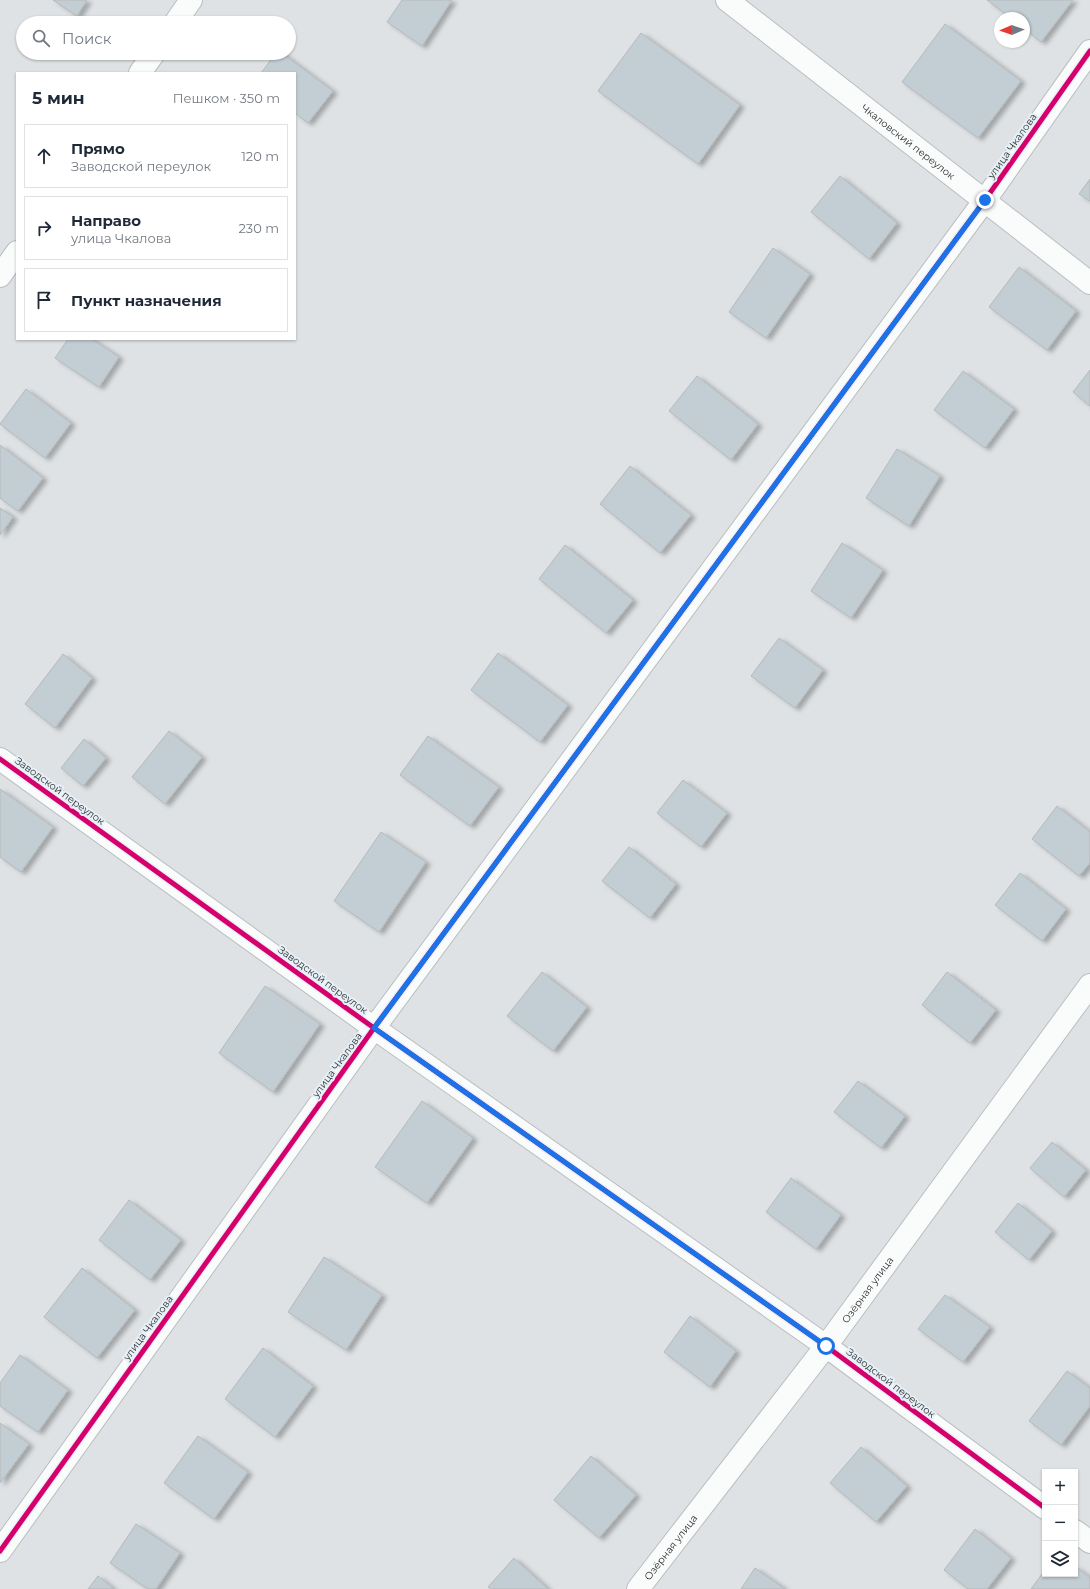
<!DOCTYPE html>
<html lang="ru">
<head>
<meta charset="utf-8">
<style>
  body { margin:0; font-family:Montserrat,sans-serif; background:#f6f6f7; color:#1f2937 }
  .controls { position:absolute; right:12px; bottom:12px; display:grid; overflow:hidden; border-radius:0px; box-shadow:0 1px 3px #0004 }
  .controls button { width:36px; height:36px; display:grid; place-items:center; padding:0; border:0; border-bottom:1px solid #e0e1e3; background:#fff; color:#1f2937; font:20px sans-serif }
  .compass { position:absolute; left:994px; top:12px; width:36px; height:36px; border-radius:50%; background:#fff; box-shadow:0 1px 3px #0004; rotate:268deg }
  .stop { position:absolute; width:12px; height:12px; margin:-9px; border:3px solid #1a73e8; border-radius:50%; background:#fff }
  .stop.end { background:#1a73e8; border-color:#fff; box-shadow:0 1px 4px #0008 }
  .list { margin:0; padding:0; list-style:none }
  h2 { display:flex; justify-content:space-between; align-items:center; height:52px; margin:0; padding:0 16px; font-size:17px }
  h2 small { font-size:13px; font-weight:400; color:#747a83 }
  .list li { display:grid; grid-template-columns:26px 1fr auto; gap:12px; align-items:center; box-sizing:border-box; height:64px; margin:0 8px 8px; padding:0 8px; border:1px solid #e0e1e3; border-radius:0px }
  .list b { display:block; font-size:15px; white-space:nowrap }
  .list p { margin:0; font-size:13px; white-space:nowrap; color:#747a83 }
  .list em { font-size:13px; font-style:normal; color:#747a83 }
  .icon { flex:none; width:22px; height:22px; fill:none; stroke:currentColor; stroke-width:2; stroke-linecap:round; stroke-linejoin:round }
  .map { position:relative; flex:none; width:1090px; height:1589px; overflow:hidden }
  .search { position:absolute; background:#fff; box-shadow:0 1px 3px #0004; left:16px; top:16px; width:280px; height:44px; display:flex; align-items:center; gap:10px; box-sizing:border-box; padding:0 14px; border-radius:22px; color:#747a83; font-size:15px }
  .panel { position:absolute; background:#fff; box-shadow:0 1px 3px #0004; left:16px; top:72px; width:280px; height:268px; border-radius:0px }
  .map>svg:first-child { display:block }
  .building { fill:#c3ced4; stroke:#b5b9bb; filter:url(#shadow) }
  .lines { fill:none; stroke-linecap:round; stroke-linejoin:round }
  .minor-casing { stroke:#bbbec0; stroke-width:24 }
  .trunk-casing { stroke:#bbbec0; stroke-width:24 }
  .minor { stroke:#fafbfb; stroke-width:22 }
  .trunk { stroke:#fafbfb; stroke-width:22 }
  .cycleway-casing { stroke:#e7f0f6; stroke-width:8 }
  .cycleway { stroke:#d6006c; stroke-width:5 }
  .route { stroke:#1a73e8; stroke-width:5 }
  .labels { text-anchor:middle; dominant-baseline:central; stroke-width:4; stroke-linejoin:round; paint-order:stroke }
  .street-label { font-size:10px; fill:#2d3133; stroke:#e7f0f6 }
</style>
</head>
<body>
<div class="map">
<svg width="1090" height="1589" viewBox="0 0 1090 1589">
  <defs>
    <filter id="shadow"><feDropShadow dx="4.5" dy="2.5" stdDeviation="2" flood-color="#0004"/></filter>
  </defs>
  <rect width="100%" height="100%" fill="#dee2e4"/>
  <path class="building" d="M53,0H87L77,16Z
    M402,0H452L422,46L387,22Z
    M987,0H1073L1041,42L1024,28V18H1011Z
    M945,24L1021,81L978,138L902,82Z
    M641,33L740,105L698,164L598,91Z
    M276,53H282L333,91L308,123L295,113V73H261Z
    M840,176L897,223L869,259L811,212Z
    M1090,179V201L1079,194Z
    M773,248L810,274L766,338L729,312Z
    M1019,267L1076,311L1047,350L989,307Z
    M68,339H92L119,357L99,387L55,358Z
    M1090,370V406L1073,392Z
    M963,371L1014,409L985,448L934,410Z
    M697,376L758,424L731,460L669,411Z
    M26,389L71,423L45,458L0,424Z
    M0,445L43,478L18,511L0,498Z
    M897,449L940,476L909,526L866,498Z
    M630,466L691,515L660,553L600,504Z
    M0,508L13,517L0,535Z
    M842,543L883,570L851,618L811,591Z
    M565,545L633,600L606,633L539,579Z
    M779,638L823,670L795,708L751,676Z
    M498,653L568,705L540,742L471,690Z
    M63,654L92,678L55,728L25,704Z
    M169,731L202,757L165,804L132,777Z
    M428,736L499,787L470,826L400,775Z
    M84,739L106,758L83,786L61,768Z
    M683,780L727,813L701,847L657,813Z
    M0,789L53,827L21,872L0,857Z
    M1057,806L1090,832V863L1079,876L1032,839Z
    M381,832L426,862L379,932L334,901Z
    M629,847L676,884L650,918L602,881Z
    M1020,873L1066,909L1042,941L995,905Z
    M542,972L587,1007L553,1051L507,1016Z
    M947,972L996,1010L970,1043L922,1005Z
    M265,986L320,1024L273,1092L219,1053Z
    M858,1081L905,1116L881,1148L834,1112Z
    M422,1101L473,1138L427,1203L375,1167Z
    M1052,1142L1086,1170L1064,1197L1030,1168Z
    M791,1178L841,1215L816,1249L766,1212Z
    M129,1200L181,1240L150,1280L99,1240Z
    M1018,1203L1052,1231L1029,1260L995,1232Z
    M324,1257L382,1295L346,1350L288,1312Z
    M82,1268L135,1310L97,1358L44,1317Z
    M945,1295L990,1327L963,1362L918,1329Z
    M690,1316L736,1351L710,1387L664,1352Z
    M263,1348L313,1386L275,1437L225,1399Z
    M20,1355L68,1390L38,1432L0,1406V1383Z
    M1067,1371L1090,1388V1406L1061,1445L1029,1421Z
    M0,1423L29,1444L0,1483Z
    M198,1436L248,1472L214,1519L164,1483Z
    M861,1447L907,1486L876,1522L830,1483Z
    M591,1456L636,1495L599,1538L554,1500Z
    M136,1524L180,1553L156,1589H148L110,1563Z
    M975,1529L1011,1558L987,1589H968L944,1570Z
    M514,1558L548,1589H491L488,1587Z
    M1075,1566L1090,1578V1589H1031L1045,1570V1574H1075Z
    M755,1568L785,1589H741Z
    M98,1576L114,1589H88Z"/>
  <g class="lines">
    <defs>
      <g id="minor">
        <path id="s1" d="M727,0L1090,283"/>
        <path d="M0,759L374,1028L826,1346L1045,1508"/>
        <path d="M1075,1531L1090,1542"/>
        <path d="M0,1551L374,1028L985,200L1090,51"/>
        <path id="s2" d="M638,1589L826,1346L1090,985"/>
      </g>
      <path id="trunk" d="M175,23L191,0
        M140,73L154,53
        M0,276L17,252"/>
    </defs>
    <use href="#minor" class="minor-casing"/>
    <use href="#trunk" class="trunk-casing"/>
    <use href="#minor" class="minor"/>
    <use href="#trunk" class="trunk"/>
    <defs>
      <path id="cycleway" d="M0,759L374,1028L826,1346L1045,1508
        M0,1551L374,1028L985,200L1090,51"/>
    </defs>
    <use href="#cycleway" class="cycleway-casing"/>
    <use href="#cycleway" class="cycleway"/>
  </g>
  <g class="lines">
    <path class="route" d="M826,1346L374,1028L985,200"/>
  </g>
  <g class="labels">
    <g class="street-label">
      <text stroke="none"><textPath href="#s1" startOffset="230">Чкаловский переулок</textPath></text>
      <text transform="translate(1012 146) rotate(-55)">улица Чкалова</text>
      <text transform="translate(60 791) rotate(36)">Заводской переулок</text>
      <text transform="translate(323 980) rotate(36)">Заводской переулок</text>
      <text transform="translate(337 1065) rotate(-54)">улица Чкалова</text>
      <text stroke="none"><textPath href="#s2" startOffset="377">Озёрная улица</textPath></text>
      <text transform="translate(148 1328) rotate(-54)">улица Чкалова</text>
      <text transform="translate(891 1383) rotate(37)">Заводской переулок</text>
      <text stroke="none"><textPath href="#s2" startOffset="53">Озёрная улица</textPath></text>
    </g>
  </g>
</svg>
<div class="controls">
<button>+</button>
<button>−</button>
<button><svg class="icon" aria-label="layers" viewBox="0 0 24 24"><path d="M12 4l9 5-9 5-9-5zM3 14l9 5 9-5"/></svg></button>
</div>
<svg class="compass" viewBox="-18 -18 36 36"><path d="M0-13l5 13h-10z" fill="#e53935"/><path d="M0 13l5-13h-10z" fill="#747a83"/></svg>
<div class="stop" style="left:826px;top:1346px"></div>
<div class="stop end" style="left:985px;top:200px"></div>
<div class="search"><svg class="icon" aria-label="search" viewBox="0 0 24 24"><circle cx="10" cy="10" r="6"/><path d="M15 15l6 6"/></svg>Поиск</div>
<section class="panel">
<h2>5 мин<small>Пешком · 350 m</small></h2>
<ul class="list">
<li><svg class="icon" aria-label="ahead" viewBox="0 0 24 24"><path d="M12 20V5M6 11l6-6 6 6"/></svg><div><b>Прямо</b><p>Заводской переулок</p></div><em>120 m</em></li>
<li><svg class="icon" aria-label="right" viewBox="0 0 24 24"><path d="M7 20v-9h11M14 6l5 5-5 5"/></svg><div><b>Направо</b><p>улица Чкалова</p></div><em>230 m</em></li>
<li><svg class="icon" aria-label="arrive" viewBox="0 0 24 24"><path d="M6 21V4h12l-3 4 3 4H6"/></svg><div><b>Пункт назначения</b></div></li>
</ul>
</section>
</div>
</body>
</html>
